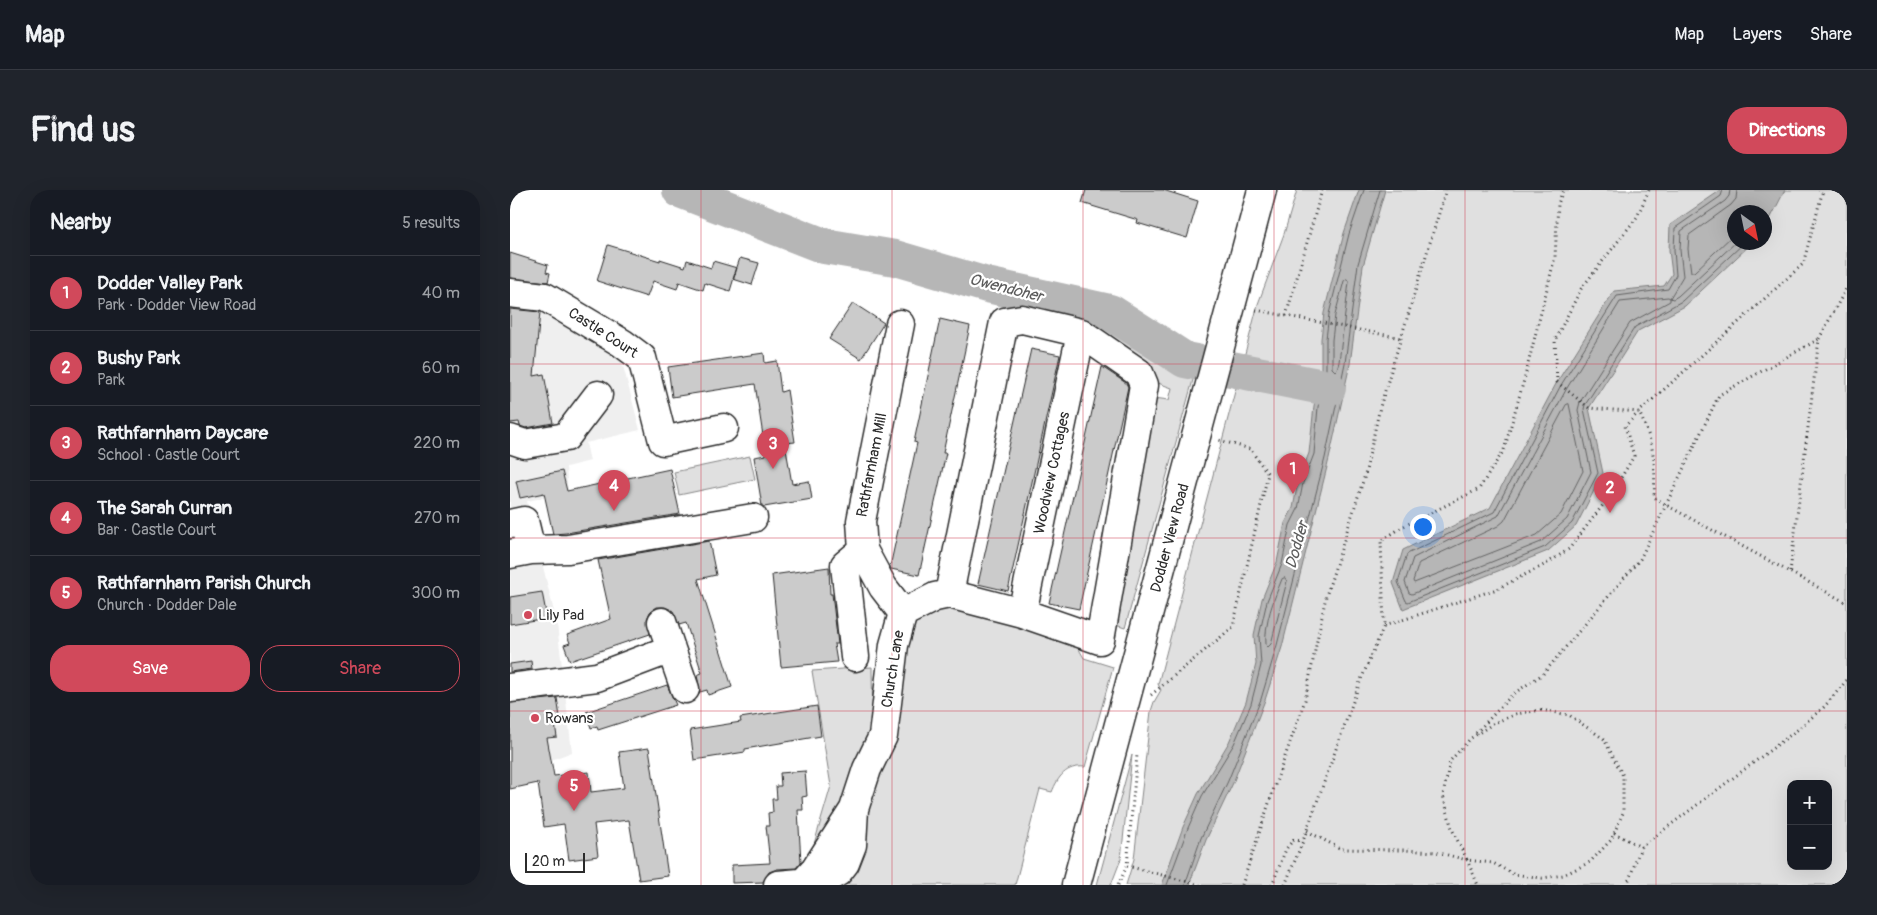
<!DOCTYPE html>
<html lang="en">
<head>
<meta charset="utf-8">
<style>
  body { margin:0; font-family:Pangolin,sans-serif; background:#20242c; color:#f1f3f6 }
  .controls { position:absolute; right:15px; bottom:15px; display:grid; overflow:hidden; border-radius:10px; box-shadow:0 5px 20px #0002 }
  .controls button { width:45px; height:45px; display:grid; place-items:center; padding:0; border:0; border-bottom:1px solid #363941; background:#171b24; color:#f1f3f6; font:25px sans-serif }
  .compass { position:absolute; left:1217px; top:15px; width:45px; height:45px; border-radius:50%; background:#171b24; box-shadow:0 5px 20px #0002; rotate:147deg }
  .scale { position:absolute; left:15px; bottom:12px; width:60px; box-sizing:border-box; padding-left:5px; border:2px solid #2b2b2b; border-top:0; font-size:14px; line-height:18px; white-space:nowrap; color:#2b2b2b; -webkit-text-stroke:4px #fff; paint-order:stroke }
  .you { position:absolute; left:912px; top:336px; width:18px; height:18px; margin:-12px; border:4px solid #fff; border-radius:50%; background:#1a73e8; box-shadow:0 0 0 8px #1a73e833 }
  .badge { display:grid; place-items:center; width:32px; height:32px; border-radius:50%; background:#d1495b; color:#fff; font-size:16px; font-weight:700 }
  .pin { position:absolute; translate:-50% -41px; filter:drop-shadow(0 1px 2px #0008) }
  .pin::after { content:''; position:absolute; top:26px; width:18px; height:15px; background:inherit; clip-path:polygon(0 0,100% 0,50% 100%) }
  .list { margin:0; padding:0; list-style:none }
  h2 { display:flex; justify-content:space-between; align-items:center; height:65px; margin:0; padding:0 20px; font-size:21px }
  h2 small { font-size:16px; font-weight:400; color:#9ea1a6 }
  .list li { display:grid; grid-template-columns:32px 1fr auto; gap:15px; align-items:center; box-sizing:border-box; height:75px; padding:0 20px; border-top:1px solid #363941 }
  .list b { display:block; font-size:19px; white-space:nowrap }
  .list p { margin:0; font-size:16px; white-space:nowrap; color:#9ea1a6 }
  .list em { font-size:16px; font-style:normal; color:#9ea1a6 }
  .actions { display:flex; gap:10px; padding:15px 20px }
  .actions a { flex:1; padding:11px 0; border:1px solid #d1495b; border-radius:20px; text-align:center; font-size:18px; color:#d1495b }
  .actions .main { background:#d1495b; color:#fff }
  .map { position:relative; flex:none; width:1337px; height:695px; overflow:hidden; border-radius:20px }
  header { display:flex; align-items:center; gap:30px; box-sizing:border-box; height:70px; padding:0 25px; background:#171b24; border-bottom:1px solid #363941 }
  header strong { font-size:24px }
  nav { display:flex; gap:28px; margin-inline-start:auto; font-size:18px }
  .intro { display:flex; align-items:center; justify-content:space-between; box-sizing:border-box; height:120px; padding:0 30px }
  h1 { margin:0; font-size:35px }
  .button { padding:12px 22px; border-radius:20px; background:#d1495b; color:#fff; font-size:18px; font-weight:700 }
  main { display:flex; gap:30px; padding:0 30px }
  aside { flex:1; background:#171b24; border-radius:20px; box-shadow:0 5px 20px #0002 }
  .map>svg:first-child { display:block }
  .built { fill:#efefef }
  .green { fill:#e0e0e0; stroke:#868686; fill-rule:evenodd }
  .water { fill:#b6b6b6; stroke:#7e7e7e }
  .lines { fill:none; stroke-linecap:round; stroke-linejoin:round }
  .shore { stroke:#636363; stroke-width:1 }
  .river { stroke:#b6b6b6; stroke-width:36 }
  .building { fill:#cbcbcb; stroke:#2b2b2b }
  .minor-casing { stroke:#2b2b2b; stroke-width:31 }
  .major-casing { stroke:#2b2b2b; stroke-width:31 }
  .path { stroke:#2b2b2b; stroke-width:3; stroke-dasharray:1 4; stroke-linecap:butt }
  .minor { stroke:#fff; stroke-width:28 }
  .major { stroke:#fff; stroke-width:28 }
  .grid { fill:none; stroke:#d1495b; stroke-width:1; stroke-opacity:0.55 }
  .poi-dot { fill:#d1495b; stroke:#fff; stroke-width:2 }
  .labels { text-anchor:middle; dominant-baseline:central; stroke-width:4.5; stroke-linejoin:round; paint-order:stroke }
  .street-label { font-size:15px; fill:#2b2b2b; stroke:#fff }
  .poi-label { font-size:15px; fill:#2b2b2b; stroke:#fff; text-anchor:start }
  .water-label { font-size:16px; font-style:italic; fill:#5c5c5c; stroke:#fff }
</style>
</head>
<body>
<header>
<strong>Map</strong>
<nav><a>Map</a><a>Layers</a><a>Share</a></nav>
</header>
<div class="intro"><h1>Find us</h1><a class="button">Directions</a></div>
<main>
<aside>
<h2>Nearby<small>5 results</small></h2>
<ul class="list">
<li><span class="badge">1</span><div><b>Dodder Valley Park</b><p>Park · Dodder View Road</p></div><em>40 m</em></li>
<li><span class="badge">2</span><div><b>Bushy Park</b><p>Park</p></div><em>60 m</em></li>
<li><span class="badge">3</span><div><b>Rathfarnham Daycare</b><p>School · Castle Court</p></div><em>220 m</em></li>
<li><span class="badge">4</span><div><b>The Sarah Curran</b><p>Bar · Castle Court</p></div><em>270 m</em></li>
<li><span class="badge">5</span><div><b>Rathfarnham Parish Church</b><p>Church · Dodder Dale</p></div><em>300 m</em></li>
</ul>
<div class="actions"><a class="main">Save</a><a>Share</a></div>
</aside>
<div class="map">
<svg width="1337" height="695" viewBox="0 0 1337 695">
  <rect width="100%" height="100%" fill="#fff"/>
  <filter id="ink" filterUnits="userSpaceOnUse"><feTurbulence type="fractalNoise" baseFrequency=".02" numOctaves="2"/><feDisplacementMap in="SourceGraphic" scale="10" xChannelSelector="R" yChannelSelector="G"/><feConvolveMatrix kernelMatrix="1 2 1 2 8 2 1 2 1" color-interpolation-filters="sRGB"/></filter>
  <g filter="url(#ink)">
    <path class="built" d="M0,115L37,121L112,172L130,240L76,253L80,271L56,277L58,303L17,311L47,434L62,562L41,570L0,578Z"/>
    <path class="green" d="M787,0H1337V695H616L624,669L641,521L644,512L651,500L648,494L748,114L774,44ZM1224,22H1254V52H1224ZM1281,594H1318V676H1281Z
      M598,125C625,145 653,172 686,179L615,438L599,433L644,208L659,210L662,198L648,193L643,187L574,137Z
      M240,266L245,289L169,305L164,282Z
      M440,412L566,454L574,468L603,477L575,577C556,575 548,587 542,602L530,599L505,695H292L321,596L302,481L362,477L363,549L406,428Z
      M622,565L611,669L601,695H587Z"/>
    <path class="water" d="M849,0H875L853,76L840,174L819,269L772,457L755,510L723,593L696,650L679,695H652L673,637L688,604L719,552L736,512L746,474L744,445L752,409L767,372L775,333L783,318L788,292L799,263L804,216L811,180V149L814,123L834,43Z
      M1211,0H1275L1255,39L1254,22H1224V52L1242,53L1175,116L1128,141L1079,218L1093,283L1066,336L1038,361L893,419L883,393L893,360L980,318L1047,192L1104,101L1154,96L1162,84L1159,60L1160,35Z"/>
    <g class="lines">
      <path class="shore" d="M1213,0L1211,6L1165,38L1164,60L1166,85L1158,99L1107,106L1051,195L984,322L897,364L888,392L896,411L898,412L1035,357L1062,333L1088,283L1074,219L1075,215L1125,137L1172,111L1235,52
        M1220,0L1219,6L1215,11L1171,41L1170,60L1173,86L1160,108L1158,107L1110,112L1057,198L988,326L903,368L895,392L899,403L902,404L1031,352L1057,329L1081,282L1068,220L1070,212L1120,133L1160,111V108L1163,109L1168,106L1226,52
        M1224,44L1184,82H1181L1178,59L1179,45L1221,15L1226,9L1227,0
        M837,89L839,92L829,172L827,179L825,181L822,178V150L825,125L834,91Z
        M1059,214L1073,281L1051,324L1027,345L904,393L903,391L909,373L988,336L994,331L1056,215Z
        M775,388L777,391L761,454L758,457L756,455C754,433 764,409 772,389Z
        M657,695L678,638L692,606L724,554L741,514L751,475L749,446L757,411L772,374L780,335L788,319L793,293L804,264L808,217L816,180V149L819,124L839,44L854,0
        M675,695L691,648L718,591L751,509L767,455L815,268L835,173L848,74L870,0"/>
      <path class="river" d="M170,0L314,56L385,68L477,95L600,122L675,170L818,198"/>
    </g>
    <path class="building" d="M576,0H653L688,11L677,48L627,33L628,30L572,13Z
      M98,55L150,71V69L175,77L177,70L201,78L203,71L227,78L220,101L195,93L193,100L169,92L167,99L143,91L137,107L87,91Z
      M0,63L38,75L36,82L40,83L38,92L0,88Z
      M230,68L249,73L242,95L223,89Z
      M343,113L374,133L351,169L319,149Z
      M0,119L30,122L24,186L34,184L43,233L16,238L10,236L9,232L0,233Z
      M430,129L460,136L433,263H436L409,385L381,379L380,377L407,253L404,252Z
      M521,159L550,165L498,401L468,394Z
      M254,163L255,173L267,171L271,202L277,200L285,252L275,253L282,294L299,291L302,309L254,317L252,316L244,267L256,265L245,194L162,207L158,177Z
      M592,177L616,193L618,197L569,419L539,413Z
      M160,279L170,324L56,343L43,344L34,303L10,308L6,291L52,281L57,301Z
      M199,351L206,385L188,389L222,497L198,505L197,500L190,502L187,485L192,483L176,433L169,435L163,421L155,417H147L140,422L137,429L140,444L60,471L54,455L60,453L57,445L101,429L88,370Z
      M319,377L320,404H322L328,454H324L327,472L271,477L262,385Z
      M32,402L37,428L0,434V407Z
      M21,471L22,479L0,482V474Z
      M157,495L166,515L88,540L87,536L81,538L76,522Z
      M47,508L51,533L45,534L47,547L37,548L44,586L79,582L81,602L114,598L109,562L139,558L158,686L129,690L119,630L84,634L88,666L59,670L54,634L34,637L28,593L0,599V513Z
      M307,516L311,546L235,559V562L184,570L180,540L231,532L230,528Z
      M295,581L297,606L292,607L293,620H288L291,672L286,678L267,679L259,682L253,692L222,693V675L260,673L256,636H259L258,623L263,622L262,609H267L266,596H271L270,583Z"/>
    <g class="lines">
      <defs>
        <path id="minor" d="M0,103L35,107L112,153L132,168L153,251L214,238
          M0,249L15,254L56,247L88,205
          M0,334L14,331L21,360L0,364
          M21,360L58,359L243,328
          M353,360L373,397L393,423
          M512,423L571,143
          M152,432L161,459
          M345,467L335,375L353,360L351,331L390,134
          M0,498L87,487L161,459L175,499
          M294,692L305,680L343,621
          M268,695L312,691L328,682L335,673L342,655L344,619L357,579L373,546L384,455L393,423L425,407L439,404L512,423L590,450L634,195L629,183L571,143L512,129L494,132L439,404"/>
        <path id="major" d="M566,695L752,0"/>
      </defs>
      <use href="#minor" class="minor-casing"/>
      <use href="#major" class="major-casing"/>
      <path class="path" d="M1139,0L1127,27L1071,99L1045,150L1047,192L1079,218L1129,222L1293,74L1313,0
        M746,120L891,148
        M776,126L812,0
        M1280,382L1309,149L1337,97
        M874,436L987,399L1036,374L1059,359L1100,306L1124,266L1115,236L1129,222C1144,254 1146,272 1144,307L1156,315L1337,413
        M641,505L723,437L758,284L740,259L709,250
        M1031,520L1059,525L1094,549L1113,586V623L1101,650L1080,672L1054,685L1032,688L1003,684L983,673L957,670L942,639L933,605L940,571L961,548L984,533L1006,524Z
        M966,543L1003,504L1033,484L1130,369L1209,205L1309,149
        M797,641L831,659L894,660L926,662L957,670L968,695
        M1104,643L1131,657
        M617,676L690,695
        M608,695L617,676L627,565
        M732,695L765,595L795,510L816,406L855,285L870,217L936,0
        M762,695L776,659L783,650L793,651
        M775,695L793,651L850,492L874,436L871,351L894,336L969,299L994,260L1014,190L1045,67L1048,14L1053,0
        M1117,695L1131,657L1287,540L1314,517L1337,490"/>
      <use href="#minor" class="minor"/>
      <use href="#major" class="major"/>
    </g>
  </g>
  <path class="grid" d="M191,0V695M382,0V695M573,0V695M764,0V695M955,0V695M1146,0V695M0,174H1337M0,348H1337M0,521H1337"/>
  <g class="poi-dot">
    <circle cx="18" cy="425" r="5"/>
    <circle cx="25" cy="528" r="5"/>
  </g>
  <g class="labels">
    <g class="street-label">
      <text transform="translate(93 143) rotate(33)">Castle Court</text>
      <text transform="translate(362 275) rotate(-79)">Rathfarnham Mill</text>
      <text transform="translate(542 283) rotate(-78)">Woodview Cottages</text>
      <text transform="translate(660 348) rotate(-75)">Dodder View Road</text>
      <text transform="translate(383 479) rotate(-81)">Church Lane</text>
    </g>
    <g class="poi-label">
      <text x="28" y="425">Lily Pad</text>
      <text x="35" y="528">Rowans</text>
    </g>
    <g class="water-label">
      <text transform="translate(496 98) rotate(14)">Owendoher</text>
      <text transform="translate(787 355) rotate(-74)">Dodder</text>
    </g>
  </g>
</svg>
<div class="controls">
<button>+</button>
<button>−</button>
</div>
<svg class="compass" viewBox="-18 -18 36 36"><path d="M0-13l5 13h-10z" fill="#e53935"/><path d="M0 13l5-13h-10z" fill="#9ea1a6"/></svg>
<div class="scale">20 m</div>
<div class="you"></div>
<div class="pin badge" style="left:783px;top:304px">1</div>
<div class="pin badge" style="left:1100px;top:323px">2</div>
<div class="pin badge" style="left:263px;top:279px">3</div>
<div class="pin badge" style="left:104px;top:321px">4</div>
<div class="pin badge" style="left:64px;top:621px">5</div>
</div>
</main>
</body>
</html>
